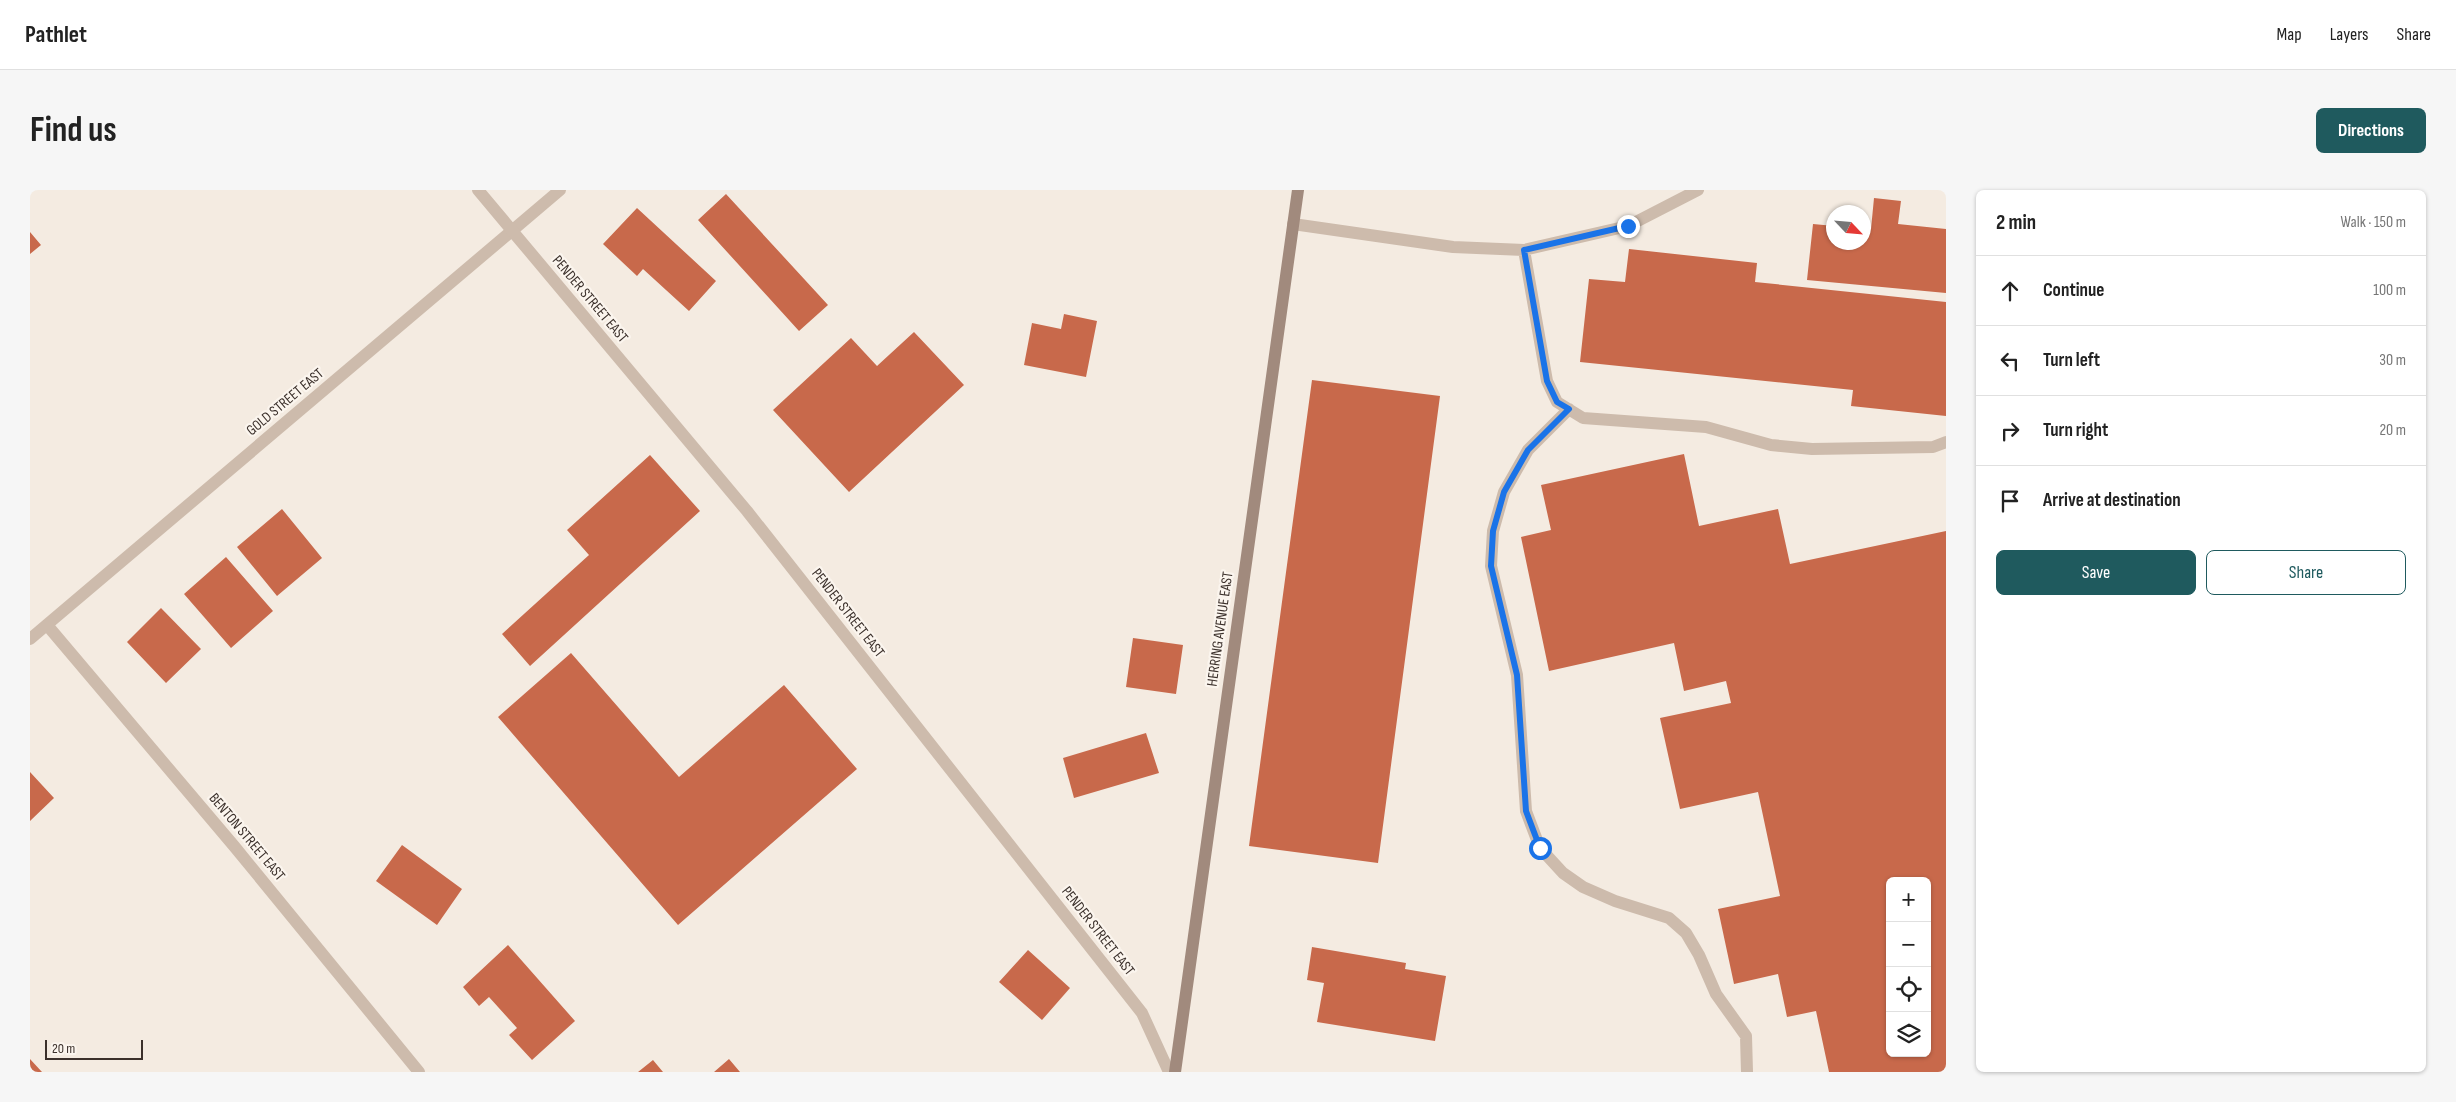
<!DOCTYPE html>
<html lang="en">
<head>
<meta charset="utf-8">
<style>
  body { margin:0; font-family:"Sofia Sans Condensed",sans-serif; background:#f6f6f6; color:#222 }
  .controls { position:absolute; right:15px; bottom:15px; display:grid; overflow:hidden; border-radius:8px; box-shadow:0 1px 4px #0004 }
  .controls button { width:45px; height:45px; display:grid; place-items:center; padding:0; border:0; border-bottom:1px solid #e0e0e0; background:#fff; color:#222; font:25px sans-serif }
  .compass { position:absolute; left:1796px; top:15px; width:45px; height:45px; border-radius:50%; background:#fff; box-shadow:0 1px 4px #0004; rotate:116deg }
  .scale { position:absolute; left:15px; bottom:12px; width:98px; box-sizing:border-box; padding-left:5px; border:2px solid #3b302b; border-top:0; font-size:14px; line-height:18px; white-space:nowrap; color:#3b302b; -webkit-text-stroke:4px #fbf5ee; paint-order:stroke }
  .stop { position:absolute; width:15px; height:15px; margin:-11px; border:4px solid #1a73e8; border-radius:50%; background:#fff }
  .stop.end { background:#1a73e8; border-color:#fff; box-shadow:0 1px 5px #0008 }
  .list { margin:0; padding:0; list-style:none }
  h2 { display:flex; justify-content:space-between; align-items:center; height:65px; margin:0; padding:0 20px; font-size:21px }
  h2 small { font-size:16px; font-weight:400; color:#767676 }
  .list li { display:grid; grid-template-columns:32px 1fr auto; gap:15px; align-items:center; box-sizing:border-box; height:70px; padding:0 20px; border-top:1px solid #e0e0e0 }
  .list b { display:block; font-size:19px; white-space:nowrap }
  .list em { font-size:16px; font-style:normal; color:#767676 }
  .actions { display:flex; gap:10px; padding:15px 20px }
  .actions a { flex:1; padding:11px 0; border:1px solid #1f5a5e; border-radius:8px; text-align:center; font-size:18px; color:#1f5a5e }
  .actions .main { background:#1f5a5e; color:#fff }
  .icon { flex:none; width:28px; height:28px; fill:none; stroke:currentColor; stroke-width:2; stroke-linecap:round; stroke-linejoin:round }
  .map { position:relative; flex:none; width:1916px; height:882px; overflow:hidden; border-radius:8px }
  header { display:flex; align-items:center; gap:30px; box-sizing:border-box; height:70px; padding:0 25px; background:#fff; border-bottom:1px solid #e0e0e0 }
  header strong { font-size:24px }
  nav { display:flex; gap:28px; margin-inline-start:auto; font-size:18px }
  .intro { display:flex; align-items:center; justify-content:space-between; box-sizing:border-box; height:120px; padding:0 30px }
  h1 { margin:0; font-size:35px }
  .button { padding:12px 22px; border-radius:8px; background:#1f5a5e; color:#fff; font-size:18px; font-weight:700 }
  main { display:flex; gap:30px; padding:0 30px }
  aside { flex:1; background:#fff; border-radius:8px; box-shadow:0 1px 4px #0004 }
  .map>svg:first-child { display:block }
  .building { fill:#c8694b; fill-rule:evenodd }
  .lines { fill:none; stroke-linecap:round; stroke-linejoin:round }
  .service { stroke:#cdbbac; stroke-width:12 }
  .minor { stroke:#cdbbac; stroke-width:12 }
  .tertiary { stroke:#cdbbac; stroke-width:12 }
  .secondary { stroke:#a18a7d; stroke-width:12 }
  .route { stroke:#1a73e8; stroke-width:6 }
  .labels { text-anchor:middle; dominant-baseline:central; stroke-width:4.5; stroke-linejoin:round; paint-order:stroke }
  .street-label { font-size:15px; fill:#3b302b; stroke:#fbf5ee }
</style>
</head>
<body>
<header>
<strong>Pathlet</strong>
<nav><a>Map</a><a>Layers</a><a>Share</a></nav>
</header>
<div class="intro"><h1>Find us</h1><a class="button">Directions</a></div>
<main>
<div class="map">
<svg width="1916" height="882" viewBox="0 0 1916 882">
  <rect width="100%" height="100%" fill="#f4ebe1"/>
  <path class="building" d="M696,4L798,115L769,141L668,30Z
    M1844,8L1871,11L1868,34L1916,39V103L1777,90L1783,34L1804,36V52H1834V39H1841Z
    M607,18L686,91L659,121L613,79L607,86L573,54Z
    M0,42L11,55L0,64Z
    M1599,59L1727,73L1725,92L1916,112V226L1821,216L1823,200L1550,172L1559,89L1595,92Z
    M1034,124L1067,131L1056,187L994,175L1002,133L1031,139Z
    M884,142L934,195L819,302L743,220L821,148L847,176Z
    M1282,190L1410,206L1348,673L1219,656Z
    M1654,264L1669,336L1748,319L1760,374L1916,341V882H1799L1786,821L1757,827L1748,784L1704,794L1688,719L1750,706L1728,602L1650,619L1630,528L1701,513L1696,491L1654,501L1644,453L1519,481L1491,347L1521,340L1511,295ZM1860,691H1897V863H1860Z
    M620,265L670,321L500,476L472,444L559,365L537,340Z
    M252,319L292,368L247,406L207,357Z
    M196,367L243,421L201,458L154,404Z
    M131,418L171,459L136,493L97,452Z
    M1103,448L1153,455L1146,504L1096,497Z
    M541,463L649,587L754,495L827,579L648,735L468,527Z
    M1116,543L1129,583L1044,608L1033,568Z
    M0,582L24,608L0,631Z
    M372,655L432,699L407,735L346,691Z
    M478,755L545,831L502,870L479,845L487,838L459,807L449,816L433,797Z
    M1282,757L1376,773L1375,779L1416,786L1405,851L1287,832L1294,793L1277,790Z
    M998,760L1040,798L1012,830L969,792Z
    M0,869L12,882H0Z
    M699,869L710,882H684Z
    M623,870L633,882H608Z"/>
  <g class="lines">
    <path class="service" d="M1263,34L1423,57L1494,60L1598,36L1668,0
      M1494,60L1517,191L1527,212L1553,228L1676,237L1741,255L1782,259L1903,257L1916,252
      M1539,219L1498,260L1474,302L1463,341L1461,376L1487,485L1496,621L1510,658L1533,683L1553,697L1585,711L1639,728L1656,743L1669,765L1686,804L1716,846L1717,882"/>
    <path class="minor" d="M17,435L204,656L389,882
      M0,449L530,0"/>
    <path class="tertiary" d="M448,0L717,321L1112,823L1139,882"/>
    <path class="secondary" d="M1145,882L1268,0"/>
  </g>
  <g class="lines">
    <path class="route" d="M1510,658L1496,621L1487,485L1461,376L1463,341L1474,302L1498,260L1539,219L1527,212L1517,191L1494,60L1598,36"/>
  </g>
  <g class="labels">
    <g class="street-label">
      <text transform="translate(560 109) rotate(50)">PENDER STREET EAST</text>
      <text transform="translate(255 212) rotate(-40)">GOLD STREET EAST</text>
      <text transform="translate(818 423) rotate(52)">PENDER STREET EAST</text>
      <text transform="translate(1190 439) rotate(-82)">HERRING AVENUE EAST</text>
      <text transform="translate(217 647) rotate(50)">BENTON STREET EAST</text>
      <text transform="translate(1068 741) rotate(52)">PENDER STREET EAST</text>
    </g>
  </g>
</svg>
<div class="controls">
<button>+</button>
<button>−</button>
<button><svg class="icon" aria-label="locate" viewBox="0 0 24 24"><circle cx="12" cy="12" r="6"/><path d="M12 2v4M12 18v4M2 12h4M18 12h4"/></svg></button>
<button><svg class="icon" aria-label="layers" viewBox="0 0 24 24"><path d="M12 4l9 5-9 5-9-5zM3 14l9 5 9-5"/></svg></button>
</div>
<svg class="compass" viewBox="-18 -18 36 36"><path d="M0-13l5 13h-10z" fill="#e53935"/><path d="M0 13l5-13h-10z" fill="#767676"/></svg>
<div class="scale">20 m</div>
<div class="stop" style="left:1510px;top:658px"></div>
<div class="stop end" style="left:1598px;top:36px"></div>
</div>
<aside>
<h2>2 min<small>Walk · 150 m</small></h2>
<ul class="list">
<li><svg class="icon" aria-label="ahead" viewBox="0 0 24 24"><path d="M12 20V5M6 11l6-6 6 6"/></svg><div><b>Continue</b></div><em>100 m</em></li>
<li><svg class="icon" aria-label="left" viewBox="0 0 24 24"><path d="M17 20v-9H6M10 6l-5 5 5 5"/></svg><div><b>Turn left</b></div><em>30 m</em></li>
<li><svg class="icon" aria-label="right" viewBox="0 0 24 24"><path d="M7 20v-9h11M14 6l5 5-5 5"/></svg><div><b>Turn right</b></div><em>20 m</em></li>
<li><svg class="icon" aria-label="arrive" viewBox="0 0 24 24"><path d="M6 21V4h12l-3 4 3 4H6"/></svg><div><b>Arrive at destination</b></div></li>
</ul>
<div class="actions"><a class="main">Save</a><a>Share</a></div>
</aside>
</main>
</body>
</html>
